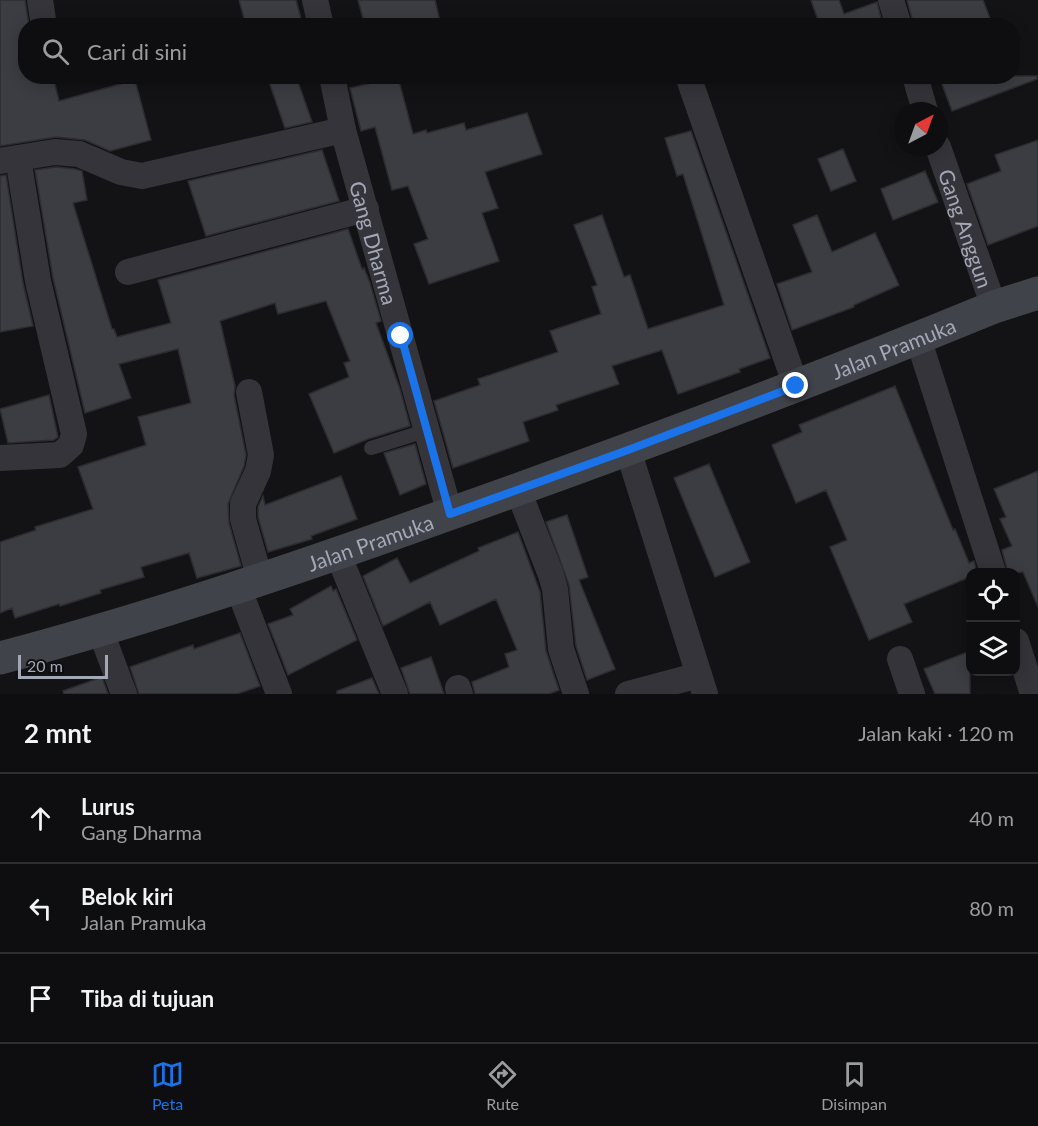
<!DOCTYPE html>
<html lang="id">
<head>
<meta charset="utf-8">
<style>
  body { margin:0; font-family:Lato,sans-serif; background:#1c1c1e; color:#f1f3f6 }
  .controls { position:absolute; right:18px; bottom:18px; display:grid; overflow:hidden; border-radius:12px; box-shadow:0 3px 15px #0003 }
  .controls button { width:54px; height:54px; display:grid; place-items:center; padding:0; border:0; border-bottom:2px solid #2e2e30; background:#0e0e10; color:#f1f3f6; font:30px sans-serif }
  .compass { position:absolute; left:894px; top:102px; width:54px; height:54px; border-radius:50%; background:#0e0e10; box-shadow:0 3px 15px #0003; rotate:41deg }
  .scale { position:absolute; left:18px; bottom:15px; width:90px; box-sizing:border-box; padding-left:6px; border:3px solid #a3a8b7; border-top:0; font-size:16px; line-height:21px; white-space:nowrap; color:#a3a8b7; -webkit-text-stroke:4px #0e0e10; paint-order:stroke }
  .stop { position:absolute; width:18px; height:18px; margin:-14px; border:4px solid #1a73e8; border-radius:50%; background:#fff }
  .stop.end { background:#1a73e8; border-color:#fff; box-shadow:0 2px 6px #0008 }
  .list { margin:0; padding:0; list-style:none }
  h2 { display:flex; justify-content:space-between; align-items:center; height:78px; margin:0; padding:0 24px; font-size:26px }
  h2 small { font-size:20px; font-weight:400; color:#9b9c9f }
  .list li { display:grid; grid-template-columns:39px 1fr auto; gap:18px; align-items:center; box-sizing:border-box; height:90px; padding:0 24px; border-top:2px solid #2e2e30 }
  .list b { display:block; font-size:22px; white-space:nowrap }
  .list p { margin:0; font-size:20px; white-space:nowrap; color:#9b9c9f }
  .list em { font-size:20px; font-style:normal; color:#9b9c9f }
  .icon { flex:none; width:33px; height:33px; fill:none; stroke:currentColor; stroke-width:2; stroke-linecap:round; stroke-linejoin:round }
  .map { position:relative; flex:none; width:1038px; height:694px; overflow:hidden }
  .search { position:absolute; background:#0e0e10; box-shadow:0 3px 15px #0003; left:18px; right:18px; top:18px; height:66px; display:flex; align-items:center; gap:15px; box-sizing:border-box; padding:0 21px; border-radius:24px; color:#9b9c9f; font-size:22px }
  .sheet { height:348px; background:#0e0e10 }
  nav { display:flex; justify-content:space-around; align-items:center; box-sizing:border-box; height:84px; border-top:2px solid #2e2e30; background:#0e0e10; font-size:16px; color:#9b9c9f }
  nav a { display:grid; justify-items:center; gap:3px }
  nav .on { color:#1a73e8 }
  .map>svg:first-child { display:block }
  .building { fill:#3c3d43; stroke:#2d2d31; stroke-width:1.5 }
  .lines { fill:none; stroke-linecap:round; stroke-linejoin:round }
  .lane { stroke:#34343a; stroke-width:14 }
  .street { stroke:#34343a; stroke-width:26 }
  .secondary { stroke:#41434b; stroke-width:33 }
  .route { stroke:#1a73e8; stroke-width:8 }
  .labels { text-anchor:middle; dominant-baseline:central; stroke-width:6; stroke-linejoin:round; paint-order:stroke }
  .street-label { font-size:21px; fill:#a3a8b7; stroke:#0e0e10 }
</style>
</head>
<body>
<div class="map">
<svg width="1038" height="694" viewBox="0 0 1038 694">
  <rect width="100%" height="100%" fill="#131315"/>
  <path class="building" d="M0,0H25L29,26H26V76H53L59,101L135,80L151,140L110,151L85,140L56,137L0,146Z
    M239,0H296L303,26H246Z
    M358,0H435L441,26H365Z
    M811,0H839L844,14L877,2L883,26H820Z
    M907,0H983L993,26H914Z
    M267,76H296L312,122L285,128Z
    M939,76H1037V79L952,111Z
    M398,77L413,134L426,130L427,133L464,123L466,130L527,113L542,154L485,172L498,208L482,213L499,261L429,284L414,244L428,239L408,186L392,190L375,127L361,131L350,88Z
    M691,131L770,358L739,369L740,372L678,394L662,350L612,366L619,384L556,405L558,410L523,422L529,441L453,468L434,401L480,385L478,379L558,352L550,331L601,314L592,287L597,285L574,225L602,215L624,277L630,275L648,329L724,305L683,174L677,176L665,138Z
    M1038,140V226L988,245L967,184L1001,171L995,155Z
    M843,149L856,181L831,191L818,159Z
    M322,150L339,201L206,236L188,181Z
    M56,167L75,169L82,171L87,200L73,203L112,329H114L117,337L171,323L158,280L348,229L362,269L364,268L370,283L381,321L376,323L400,389L410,426L368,439L334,453L309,394L349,377L344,363L350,361L326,301L278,314L275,303L220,321L235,386L234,395L246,455L244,466L228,504L229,523L241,566L197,578L189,553L141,567L144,577L100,590L101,593L60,606L59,604L15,618L12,608L0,613V542L36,530L35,527L93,509L78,467L146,445L138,417L191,403L178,349L119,364L131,398L85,413L53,278L35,170Z
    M925,171L938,202L893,220L881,189Z
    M6,175L23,283L33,326L0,332V176Z
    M817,215L832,252L875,233L899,285L854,305V307L792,330L777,284L812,272L793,225Z
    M895,386L953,530L955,529L969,563L974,561L977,573H970V577L904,604L912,622L869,640L830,547L847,540L826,490L796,503L772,445L802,432L799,425Z
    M49,395L58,437L54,440L8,443L0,409Z
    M415,444L426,484L400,495L384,453Z
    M709,464L750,562L715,577L674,478Z
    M1038,471V607L1023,572L1008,573L1002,550L1012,546L1000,519L1006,517L994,489Z
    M341,476L357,519L311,536L312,539L268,552L258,517V507L263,496L265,505Z
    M567,515L588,577L579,580L615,669L587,680L576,646L569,585L546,522Z
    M518,532L540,592L546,651L559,690L549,694H475L472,682L509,667L505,654L517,650L496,599L440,625L430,602L383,626L363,576L397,558L410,583L479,551L478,548Z
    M331,586L333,591L336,589L357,640L288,675L268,624L293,615L290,609Z
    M240,633L260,686L237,694H139L130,667L193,645L194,649Z
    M970,651V694H935L924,669Z
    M431,657L444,694H410L401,668Z
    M102,677L108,694H64L63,691Z
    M372,678L379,694H337V691Z"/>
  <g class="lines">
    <path class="lane" d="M371,448L428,430"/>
    <g class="street">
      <path d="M40,0L44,26"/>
      <path d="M315,0L321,26"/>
      <path d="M891,0L899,26"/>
      <path id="s1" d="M332,76L343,130L450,514"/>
      <path d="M688,76L796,386"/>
      <path d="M915,76L925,111"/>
      <path id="s2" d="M938,147L994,307"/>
      <path d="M0,161L55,152L79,154L121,172L142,176L343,130"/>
      <path d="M128,272L366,209"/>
      <path d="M918,338L993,572"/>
      <path d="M249,392L261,455L258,471L243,504V519L260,579"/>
      <path d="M628,450L705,694"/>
      <path d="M0,458L60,455L71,445L74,434L38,281L18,158"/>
      <path d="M518,490L551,575L555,589L561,649L576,694"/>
      <path d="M338,554L395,694"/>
      <path d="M238,587L279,694"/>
      <path d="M101,632L124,694"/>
      <path d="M1016,641L1033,694"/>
      <path d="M900,659L912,694"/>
      <path d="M458,688L460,694"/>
      <path d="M628,694L699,675"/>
    </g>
    <path class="secondary" id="s3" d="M0,658C152,618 301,567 449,514C632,449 814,381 994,307L1038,293"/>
  </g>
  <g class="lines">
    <path class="route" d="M401,336L450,514L628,450L796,386"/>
  </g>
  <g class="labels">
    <g class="street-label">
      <text stroke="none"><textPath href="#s2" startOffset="86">Gang Anggun</textPath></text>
      <text stroke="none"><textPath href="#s1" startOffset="172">Gang Dharma</textPath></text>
      <text stroke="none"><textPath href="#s3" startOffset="946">Jalan Pramuka</textPath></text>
      <text stroke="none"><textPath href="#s3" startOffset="388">Jalan Pramuka</textPath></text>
    </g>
  </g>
</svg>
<div class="controls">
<button><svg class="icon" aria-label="locate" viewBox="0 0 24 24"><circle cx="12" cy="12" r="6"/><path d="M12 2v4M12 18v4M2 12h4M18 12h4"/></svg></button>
<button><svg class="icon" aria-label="layers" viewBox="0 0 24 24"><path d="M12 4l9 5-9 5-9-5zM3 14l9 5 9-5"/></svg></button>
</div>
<svg class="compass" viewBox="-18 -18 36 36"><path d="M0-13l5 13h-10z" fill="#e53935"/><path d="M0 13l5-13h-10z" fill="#9b9c9f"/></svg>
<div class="scale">20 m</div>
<div class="stop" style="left:401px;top:336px"></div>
<div class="stop end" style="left:796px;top:386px"></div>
<div class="search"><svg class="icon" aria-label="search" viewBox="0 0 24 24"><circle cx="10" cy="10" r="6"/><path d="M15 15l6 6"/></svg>Cari di sini</div>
</div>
<section class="sheet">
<h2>2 mnt<small>Jalan kaki · 120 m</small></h2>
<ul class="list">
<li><svg class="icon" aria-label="ahead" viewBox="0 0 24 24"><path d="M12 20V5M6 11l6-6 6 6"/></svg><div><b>Lurus</b><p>Gang Dharma</p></div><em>40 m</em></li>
<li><svg class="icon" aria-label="left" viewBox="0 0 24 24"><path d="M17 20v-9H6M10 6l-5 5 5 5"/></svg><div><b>Belok kiri</b><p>Jalan Pramuka</p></div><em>80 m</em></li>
<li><svg class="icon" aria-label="arrive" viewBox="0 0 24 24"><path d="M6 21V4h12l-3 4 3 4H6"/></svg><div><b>Tiba di tujuan</b></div></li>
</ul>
</section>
<nav>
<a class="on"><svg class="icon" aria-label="map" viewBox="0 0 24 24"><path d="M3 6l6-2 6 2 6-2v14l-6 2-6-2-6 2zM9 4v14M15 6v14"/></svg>Peta</a>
<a><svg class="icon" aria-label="directions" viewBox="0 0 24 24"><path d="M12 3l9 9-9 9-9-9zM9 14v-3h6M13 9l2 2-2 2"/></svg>Rute</a>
<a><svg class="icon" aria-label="saved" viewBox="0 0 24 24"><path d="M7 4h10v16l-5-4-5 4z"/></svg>Disimpan</a>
</nav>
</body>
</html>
